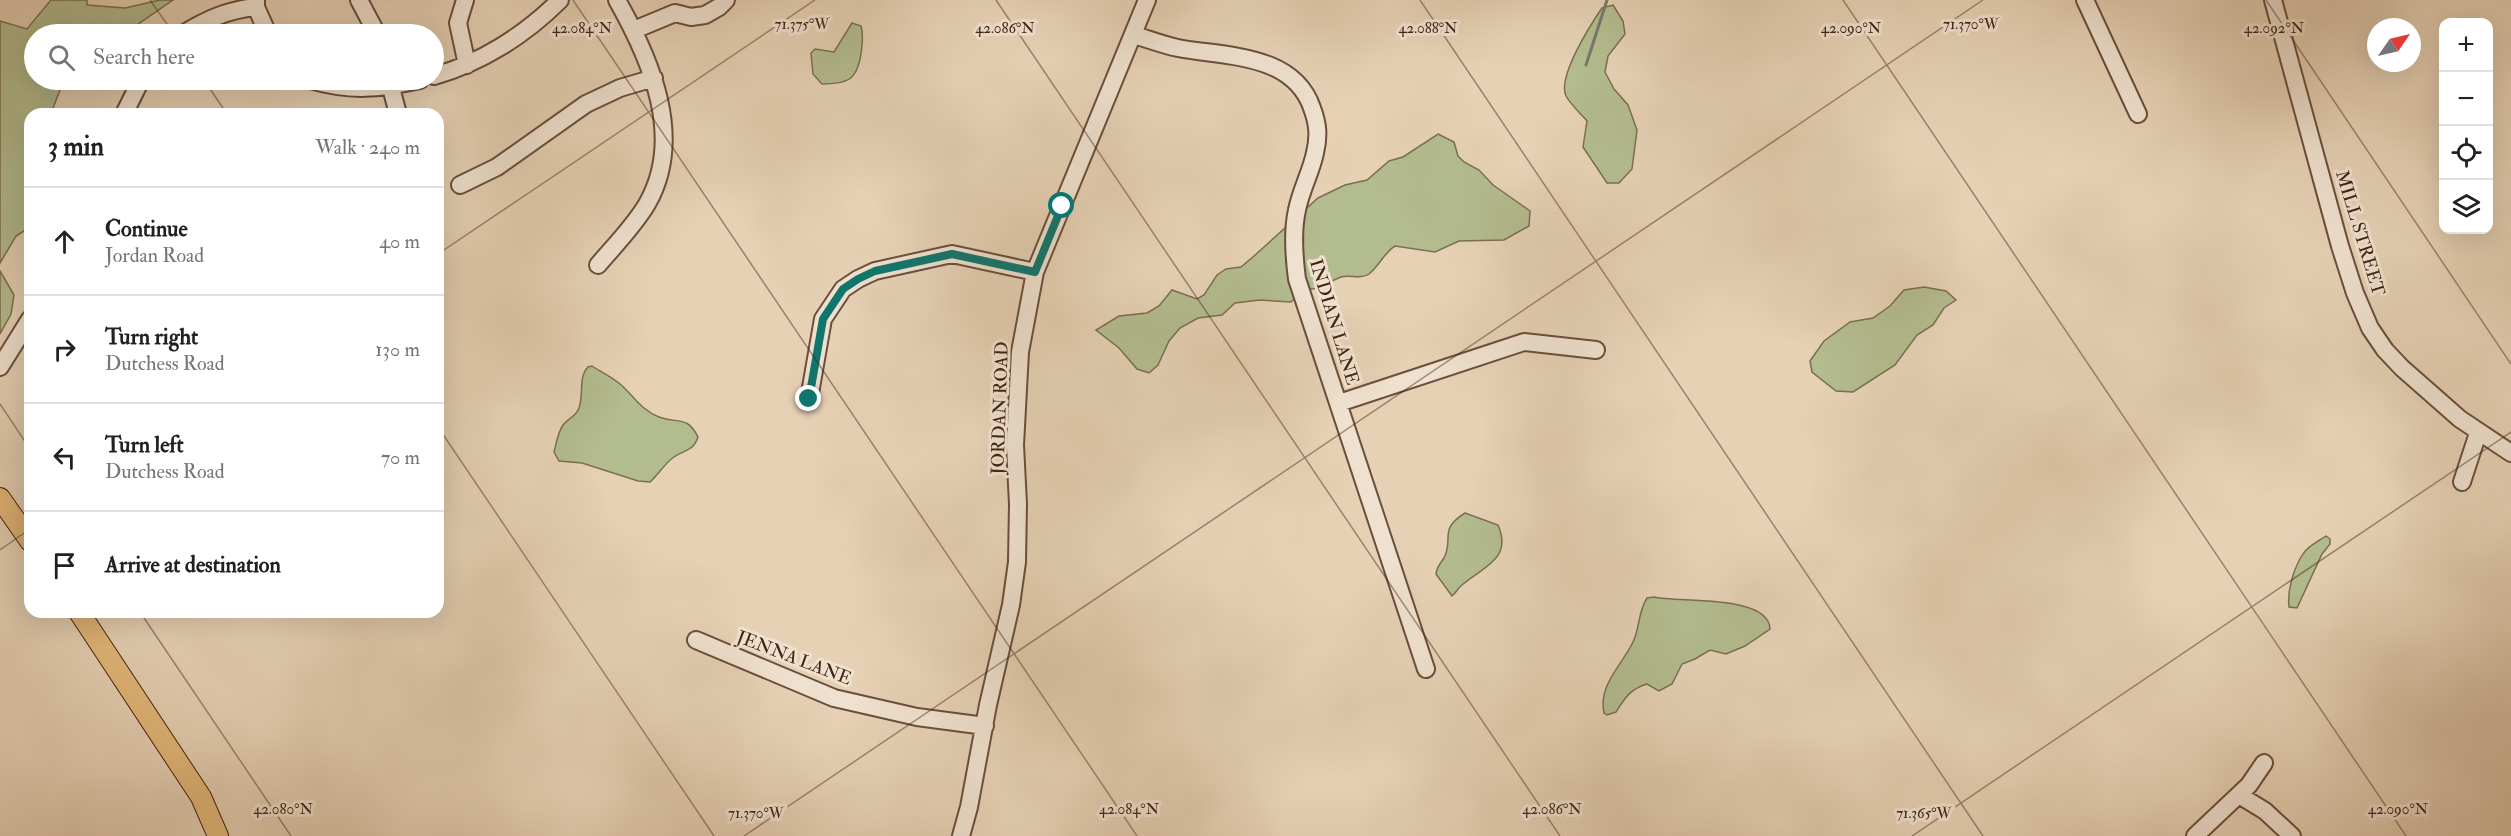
<!DOCTYPE html>
<html lang="en">
<head>
<meta charset="utf-8">
<style>
  body { margin:0; font-family:"IM FELL Double Pica",serif; background:#f6f6f6; color:#202124 }
  .controls { position:absolute; right:18px; top:18px; display:grid; overflow:hidden; border-radius:12px; box-shadow:0 6px 24px #0002 }
  .controls button { width:54px; height:54px; display:grid; place-items:center; padding:0; border:0; border-bottom:2px solid #e0e0e0; background:#fff; color:#202124; font:30px sans-serif }
  .compass { position:absolute; left:2367px; top:18px; width:54px; height:54px; border-radius:50%; background:#fff; box-shadow:0 6px 24px #0002; rotate:56deg }
  .stop { position:absolute; width:18px; height:18px; margin:-14px; border:4px solid #0f766e; border-radius:50%; background:#fff }
  .stop.end { background:#0f766e; border-color:#fff; box-shadow:0 2px 6px #0008 }
  .list { margin:0; padding:0; list-style:none }
  h2 { display:flex; justify-content:space-between; align-items:center; height:78px; margin:0; padding:0 24px; font-size:26px }
  h2 small { font-size:20px; font-weight:400; color:#757577 }
  .list li { display:grid; grid-template-columns:39px 1fr auto; gap:18px; align-items:center; box-sizing:border-box; height:108px; padding:0 24px; border-top:2px solid #e0e0e0 }
  .list b { display:block; font-size:22px; white-space:nowrap }
  .list p { margin:0; font-size:20px; white-space:nowrap; color:#757577 }
  .list em { font-size:20px; font-style:normal; color:#757577 }
  .icon { flex:none; width:33px; height:33px; fill:none; stroke:currentColor; stroke-width:2; stroke-linecap:round; stroke-linejoin:round }
  .map { position:relative; flex:none; width:2511px; height:836px; overflow:hidden }
  .search { position:absolute; background:#fff; box-shadow:0 6px 24px #0002; left:24px; top:24px; width:420px; height:66px; display:flex; align-items:center; gap:15px; box-sizing:border-box; padding:0 21px; border-radius:33px; color:#757577; font-size:22px }
  .panel { position:absolute; background:#fff; box-shadow:0 6px 24px #0002; left:24px; top:108px; width:420px; height:510px; border-radius:18px }
  .map>svg:first-child { display:block }
  .green { fill:#b3bc8f; stroke:#7a6f50; stroke-width:1.5 }
  .lines { fill:none; stroke-linecap:round; stroke-linejoin:round }
  .stream { stroke:#757b6d; stroke-width:3 }
  .minor-casing { stroke:#6b4e3b; stroke-width:20 }
  .major-casing { stroke:#422212; stroke-width:22 }
  .minor { stroke:#efe1cf; stroke-width:16 }
  .major { stroke:#e3b87a; stroke-width:20 }
  .route { stroke:#0f766e; stroke-width:8 }
  .ticks { fill:none; stroke:#422212; stroke-width:1.5; stroke-opacity:0.45 }
  .labels { text-anchor:middle; dominant-baseline:central; stroke-width:6; stroke-linejoin:round; paint-order:stroke }
  .street-label { font-size:18px; fill:#422212; stroke:#efe1cf }
  .ticks-label { font-size:15px; text-anchor:middle; fill:#422212; stroke:#efe1cf; stroke-width:6; stroke-linejoin:round; paint-order:stroke }
</style>
</head>
<body>
<div class="map">
<svg width="2511" height="836" viewBox="0 0 2511 836">
  <rect width="100%" height="100%" fill="#e6d1b5"/>
  <filter id="stains"><feTurbulence type="fractalNoise" baseFrequency=".00333" numOctaves="4"/><feColorMatrix values="0 0 0 0 .2 0 0 0 0 .09 0 0 0 0 .02 0 0 0 .5 -.17"/></filter>
  <radialGradient id="worn" r=".72"><stop offset=".6" stop-color="#630" stop-opacity="0"/><stop offset="1" stop-color="#630" stop-opacity=".3"/></radialGradient>
  <path class="green" d="M51,0H87V5L125,8L160,0H173L128,31L117,34H34V80H64L53,108V114H30V227L16,236L0,263V21L27,29Z
    M1613,5L1623,21L1625,34L1608,56L1605,72L1614,89L1628,105L1637,130L1632,169L1619,183H1607L1583,147L1587,121C1581,114 1571,105 1566,96C1557,77 1591,24 1602,8Z
    M852,23L861,26C864,36 862,44 861,54C857,80 848,84 822,84L813,74L811,53L815,49L834,52Z
    M1438,134L1454,142L1458,156L1464,162L1479,170L1493,185L1530,211L1529,226L1504,240L1459,241L1435,252L1395,246C1384,253 1379,266 1369,274C1361,280 1350,274 1341,277C1324,283 1327,289 1306,289L1291,302L1260,300L1235,303L1222,315L1198,318L1180,328L1169,341L1158,365L1149,373L1137,369L1119,348L1096,330L1119,316L1147,313L1159,306L1172,290L1197,299L1204,295L1217,275L1226,269L1241,267L1254,256L1318,198L1345,185L1367,180L1389,161L1403,157Z
    M0,271L14,295L11,314L0,334Z
    M1924,287L1946,291L1956,300L1944,308L1933,325L1917,335L1895,365L1853,392L1836,391L1812,372L1810,361L1824,341L1850,322L1873,318L1890,306L1904,290Z
    M592,366C601,372 612,377 620,384C634,396 641,410 659,417C678,424 687,415 698,437C693,452 685,449 674,457C665,463 658,475 650,482L638,481L582,463L559,461L554,452C556,444 558,432 563,425C568,418 576,417 579,408C584,395 578,377 588,367Z
    M1465,513L1498,525C1513,560 1482,567 1462,585C1458,588 1456,593 1452,596L1436,574C1437,566 1440,564 1444,558C1454,538 1438,530 1465,513Z
    M2326,536L2330,539V544L2322,554L2297,608L2289,607C2287,592 2293,571 2301,557C2306,547 2317,542 2326,536Z
    M1654,597C1679,603 1769,594 1770,629L1745,646L1726,654L1710,650L1695,659L1682,664L1672,684L1659,691L1647,684C1630,689 1625,698 1616,712L1607,715L1604,713C1598,685 1622,665 1633,642C1640,627 1638,612 1647,598Z"/>
  <g class="lines">
    <path class="stream" d="M1586,65L1607,0"/>
    <defs>
      <path id="minor" d="M256,0V7L268,34
        M359,0L377,34
        M465,0L458,23L467,65
        M2085,0L2138,114
        M2273,0L2340,246L2355,293L2370,328L2385,350L2402,368L2460,419L2511,453
        M634,30L675,13L691,17L705,15L719,7L726,0
        M183,34C207,19 228,10 256,7
        M1134,35C1148,39 1163,45 1178,48C1225,57 1293,53 1312,108C1318,124 1319,136 1315,153C1311,172 1301,190 1297,210C1292,232 1294,256 1297,279L1426,669
        M434,76C481,63 525,35 560,0
        M310,80C351,92 379,89 420,80
        M389,80L398,114
        M124,114L141,80
        M460,185L497,167L586,104L620,88L654,78
        M598,265C615,245 634,226 647,204C685,138 651,60 617,0
        M0,367L30,319
        M809,399L823,319L843,289L858,279L875,271L952,254L1035,272
        M1339,403L1524,342L1596,350
        M2462,482L2478,433
        M696,640L834,698L917,717L985,726
        M2239,795L2265,811L2292,836
        M961,836L969,807L988,705L1011,605L1017,562L1018,504L1015,445L1020,352L1035,272L1147,0
        M2195,836L2249,785L2264,763"/>
      <path id="major" d="M0,498L30,541
        M79,612L201,797L218,836"/>
    </defs>
    <use href="#minor" class="minor-casing"/>
    <use href="#major" class="major-casing"/>
    <use href="#minor" class="minor"/>
    <use href="#major" class="major"/>
  </g>
  <g class="lines">
    <path class="route" d="M809,399L823,319L843,289L858,279L875,271L952,254L1035,272L1062,206"/>
  </g>
  <path class="ticks" d="M150,0L174,34M573,0L1137,836M996,0L1560,836M1420,0L1983,836M1843,0L2406,836M2266,0L2511,364M204,80L227,114M438,254L815,0M0,404L30,449M438,427L714,836M0,550L30,529M140,612L291,836M744,836L1983,0M1912,836L2511,432"/>
  <g class="labels">
    <g class="street-label">
      <text transform="translate(2360 233) rotate(73)">MILL STREET</text>
      <text transform="translate(1334 322) rotate(73)">INDIAN LANE</text>
      <text transform="translate(1000 408) rotate(-88)">JORDAN ROAD</text>
      <text transform="translate(794 658) rotate(21)">JENNA LANE</text>
    </g>
  </g>
  <g class="ticks-label">
    <text x="802" y="29">71.375°W</text>
    <text x="1971" y="29">71.370°W</text>
    <text x="1851" y="33">42.090°N</text>
    <text x="582" y="33">42.084°N</text>
    <text x="1005" y="33">42.086°N</text>
    <text x="1428" y="33">42.088°N</text>
    <text x="2274" y="33">42.092°N</text>
    <text x="283" y="814">42.080°N</text>
    <text x="1129" y="814">42.084°N</text>
    <text x="1552" y="814">42.086°N</text>
    <text x="2398" y="814">42.090°N</text>
    <text x="756" y="818">71.370°W</text>
    <text x="1924" y="818">71.365°W</text>
  </g>
  <rect width="100%" height="100%" filter="url(#stains)"/>
  <rect width="100%" height="100%" fill="url(#worn)"/>
</svg>
<div class="controls">
<button>+</button>
<button>−</button>
<button><svg class="icon" aria-label="locate" viewBox="0 0 24 24"><circle cx="12" cy="12" r="6"/><path d="M12 2v4M12 18v4M2 12h4M18 12h4"/></svg></button>
<button><svg class="icon" aria-label="layers" viewBox="0 0 24 24"><path d="M12 4l9 5-9 5-9-5zM3 14l9 5 9-5"/></svg></button>
</div>
<svg class="compass" viewBox="-18 -18 36 36"><path d="M0-13l5 13h-10z" fill="#e53935"/><path d="M0 13l5-13h-10z" fill="#757577"/></svg>
<div class="stop" style="left:1062px;top:206px"></div>
<div class="stop end" style="left:809px;top:399px"></div>
<div class="search"><svg class="icon" aria-label="search" viewBox="0 0 24 24"><circle cx="10" cy="10" r="6"/><path d="M15 15l6 6"/></svg>Search here</div>
<section class="panel">
<h2>3 min<small>Walk · 240 m</small></h2>
<ul class="list">
<li><svg class="icon" aria-label="ahead" viewBox="0 0 24 24"><path d="M12 20V5M6 11l6-6 6 6"/></svg><div><b>Continue</b><p>Jordan Road</p></div><em>40 m</em></li>
<li><svg class="icon" aria-label="right" viewBox="0 0 24 24"><path d="M7 20v-9h11M14 6l5 5-5 5"/></svg><div><b>Turn right</b><p>Dutchess Road</p></div><em>130 m</em></li>
<li><svg class="icon" aria-label="left" viewBox="0 0 24 24"><path d="M17 20v-9H6M10 6l-5 5 5 5"/></svg><div><b>Turn left</b><p>Dutchess Road</p></div><em>70 m</em></li>
<li><svg class="icon" aria-label="arrive" viewBox="0 0 24 24"><path d="M6 21V4h12l-3 4 3 4H6"/></svg><div><b>Arrive at destination</b></div></li>
</ul>
</section>
</div>
</body>
</html>
